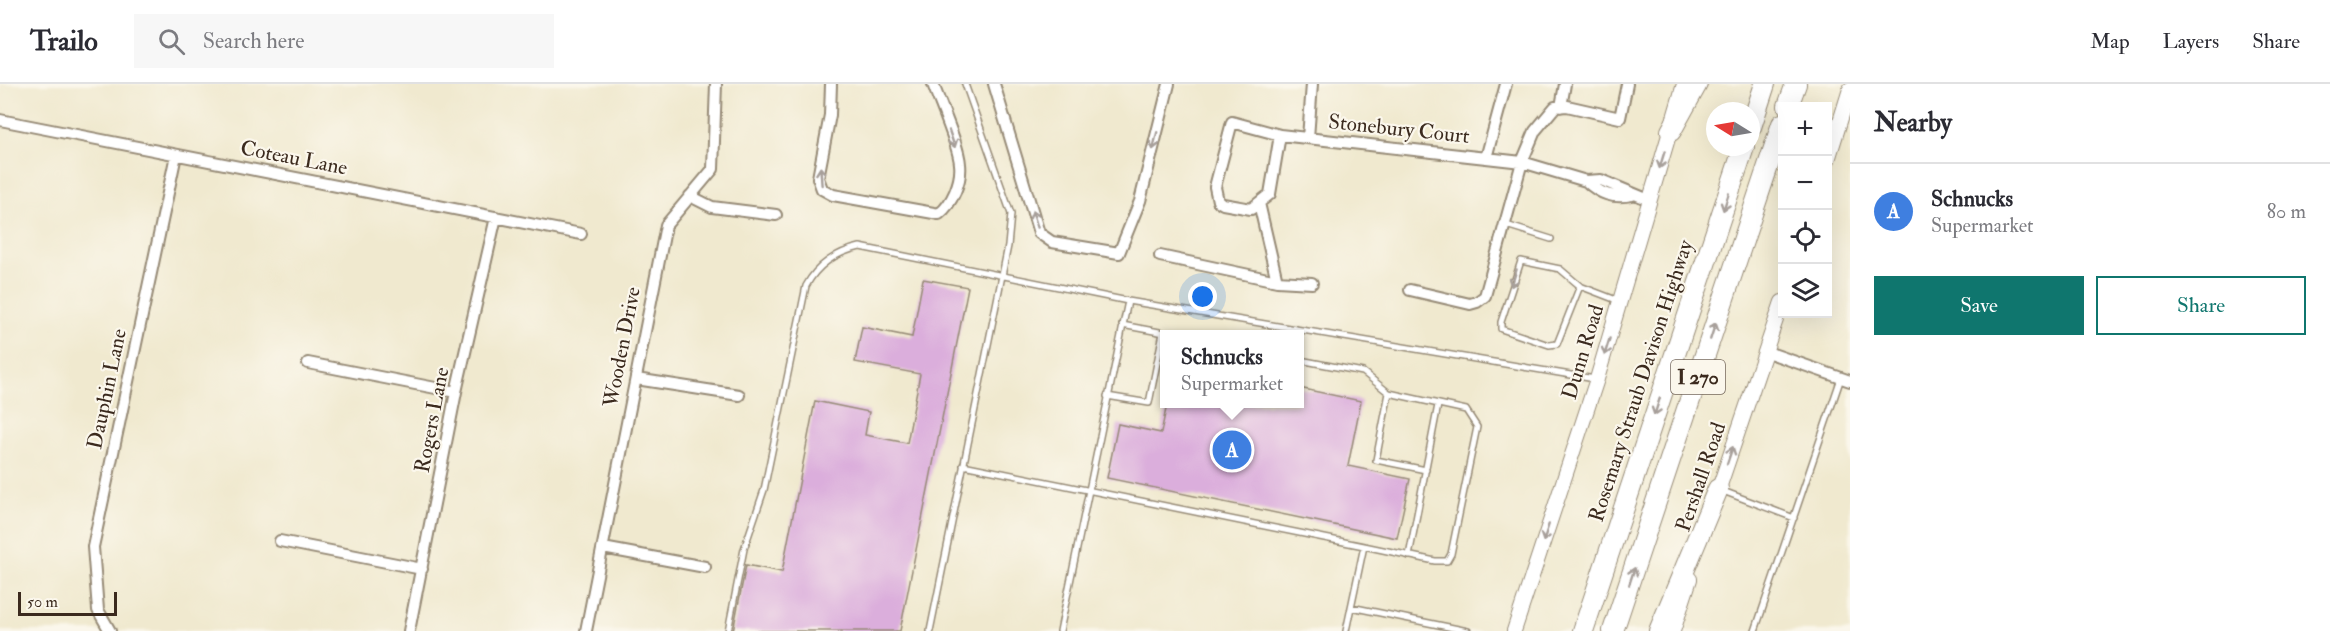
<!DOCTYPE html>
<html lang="en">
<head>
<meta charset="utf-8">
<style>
  body { margin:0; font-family:"IM FELL Double Pica",serif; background:#f7f7f7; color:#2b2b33 }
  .controls { position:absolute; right:18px; top:18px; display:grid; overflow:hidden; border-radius:0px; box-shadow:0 6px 24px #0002 }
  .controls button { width:54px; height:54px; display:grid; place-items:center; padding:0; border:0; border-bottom:2px solid #e1e1e2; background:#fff; color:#2b2b33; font:30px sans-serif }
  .compass { position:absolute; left:1706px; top:18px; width:54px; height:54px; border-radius:50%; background:#fff; box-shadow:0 6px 24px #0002; rotate:281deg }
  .scale { position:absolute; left:18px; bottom:15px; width:99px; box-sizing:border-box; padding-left:6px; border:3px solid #3b2a1e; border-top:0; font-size:16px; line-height:21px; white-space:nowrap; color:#3b2a1e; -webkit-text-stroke:4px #fbf7ec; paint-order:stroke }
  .you { position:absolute; left:1203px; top:213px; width:21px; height:21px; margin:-15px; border:4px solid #fff; border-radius:50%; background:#1a73e8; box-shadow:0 0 0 9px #1a73e833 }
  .badge { display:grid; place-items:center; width:39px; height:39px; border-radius:50%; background:#0f766e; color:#fff; font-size:20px; font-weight:700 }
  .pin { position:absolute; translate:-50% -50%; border:3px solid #fff; box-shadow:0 2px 6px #0006 }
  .popup { position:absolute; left:1160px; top:246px; width:144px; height:78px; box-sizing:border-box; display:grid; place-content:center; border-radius:0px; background:#fff; filter:drop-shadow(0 2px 4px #0005); font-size:20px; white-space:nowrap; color:#7c7c81 }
  .popup b { font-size:22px; color:#2b2b33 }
  .popup::after { content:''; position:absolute; left:50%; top:100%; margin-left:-12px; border:12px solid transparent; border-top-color:#fff }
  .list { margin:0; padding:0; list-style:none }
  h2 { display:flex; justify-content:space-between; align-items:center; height:78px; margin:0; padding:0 24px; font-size:26px }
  h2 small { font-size:20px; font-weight:400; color:#7c7c81 }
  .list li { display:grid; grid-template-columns:39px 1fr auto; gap:18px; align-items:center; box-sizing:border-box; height:96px; padding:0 24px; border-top:2px solid #e1e1e2 }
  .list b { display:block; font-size:22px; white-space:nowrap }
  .list p { margin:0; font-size:20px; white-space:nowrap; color:#7c7c81 }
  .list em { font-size:20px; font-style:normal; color:#7c7c81 }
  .actions { display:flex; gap:12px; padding:18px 24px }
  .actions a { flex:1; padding:14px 0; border:2px solid #0f766e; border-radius:0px; text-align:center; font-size:21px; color:#0f766e }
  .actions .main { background:#0f766e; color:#fff }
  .icon { flex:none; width:33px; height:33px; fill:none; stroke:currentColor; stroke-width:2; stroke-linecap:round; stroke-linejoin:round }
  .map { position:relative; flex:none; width:1850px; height:547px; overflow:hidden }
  header { display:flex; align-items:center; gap:36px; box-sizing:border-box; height:84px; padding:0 30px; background:#fff; border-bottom:2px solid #e1e1e2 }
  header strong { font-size:28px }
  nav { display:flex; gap:33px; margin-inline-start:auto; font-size:21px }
  .search { width:420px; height:54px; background:#f7f7f7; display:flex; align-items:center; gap:15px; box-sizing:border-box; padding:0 21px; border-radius:0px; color:#7c7c81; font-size:22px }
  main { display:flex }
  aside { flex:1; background:#fff }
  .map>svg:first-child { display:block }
  .building { fill:#dbaedc }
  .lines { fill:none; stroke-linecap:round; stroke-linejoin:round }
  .service-casing { stroke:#968a76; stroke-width:8 }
  .minor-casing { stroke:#968a76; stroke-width:14 }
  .tertiary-casing { stroke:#968a76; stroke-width:16 }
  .motorway-casing { stroke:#968a76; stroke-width:22 }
  .service { stroke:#fff; stroke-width:5 }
  .minor { stroke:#fff; stroke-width:10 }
  .tertiary { stroke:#fff; stroke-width:14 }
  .motorway { stroke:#fff; stroke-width:20 }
  .oneway { stroke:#a79f9a }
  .labels { text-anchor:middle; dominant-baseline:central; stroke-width:4.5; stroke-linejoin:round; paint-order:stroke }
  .shield { fill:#fbf7ec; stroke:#75685c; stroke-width:1.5 }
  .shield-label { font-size:20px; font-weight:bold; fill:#3b2a1e }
  .street-label { font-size:21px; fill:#3b2a1e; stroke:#fbf7ec }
</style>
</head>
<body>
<header>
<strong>Trailo</strong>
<div class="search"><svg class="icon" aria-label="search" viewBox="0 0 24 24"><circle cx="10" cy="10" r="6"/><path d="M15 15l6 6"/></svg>Search here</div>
<nav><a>Map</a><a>Layers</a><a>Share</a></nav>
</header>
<main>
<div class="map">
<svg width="1850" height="547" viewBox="0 0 1850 547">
  <rect width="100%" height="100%" fill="#fbf7ec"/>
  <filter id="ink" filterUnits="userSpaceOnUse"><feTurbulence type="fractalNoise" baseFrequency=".0167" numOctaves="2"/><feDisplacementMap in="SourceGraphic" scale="12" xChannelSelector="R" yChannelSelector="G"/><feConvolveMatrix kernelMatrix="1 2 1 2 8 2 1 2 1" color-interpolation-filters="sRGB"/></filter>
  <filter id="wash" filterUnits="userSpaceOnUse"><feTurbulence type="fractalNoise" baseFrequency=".008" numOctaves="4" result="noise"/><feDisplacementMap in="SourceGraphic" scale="24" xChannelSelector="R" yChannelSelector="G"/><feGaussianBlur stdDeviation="1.35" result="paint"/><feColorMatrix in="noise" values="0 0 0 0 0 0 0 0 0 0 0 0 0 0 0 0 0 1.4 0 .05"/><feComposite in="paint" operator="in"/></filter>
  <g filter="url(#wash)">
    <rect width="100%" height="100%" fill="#f0e9cf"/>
    <g id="blocks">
      <path class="building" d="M923,195L968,203L900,547H733L746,481L782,488L815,317L869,328L865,351L907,359L920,290L855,278L862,243L912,253Z
        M1299,304L1361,317L1348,382L1410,395L1397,454L1107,394L1118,340L1161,349L1167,320H1299Z"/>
    </g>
  </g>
  <g filter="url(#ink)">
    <use href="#blocks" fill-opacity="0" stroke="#968a76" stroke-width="1.5"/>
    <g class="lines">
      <defs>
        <path id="service" d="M1506,141L1551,155
          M1580,202L1557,260L1549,261L1501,245V238L1521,177L1560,185L1580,202L1619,217
          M1122,241L1170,250
          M1300,276L1363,288L1389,309L1466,326L1477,343L1451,470L1447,477H1435L1364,462
          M1389,309L1376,376L1426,386
          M1107,312L1149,319L1163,249
          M963,381L1364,462L1346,547
          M1723,407L1794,434
          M1409,472L1438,321
          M1351,523L1468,547
          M728,547L744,465L764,406L806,202C817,181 837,168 860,163L1128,217L1595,295
          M930,547L1008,162L1011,130L965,0
          M1060,547L1128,217
          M1755,547L1841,294"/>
        <path id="minor" d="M831,0L830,31L818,94L822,105L833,111L939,130C952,120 962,97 960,80C959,62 940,20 933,0
          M994,0L1039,149L1052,158L1119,169L1140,117L1169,0
          M1561,23L1565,0
          M0,36L581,150
          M1232,38L1280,51L1270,110L1251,125L1223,120L1218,117L1215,103Z
          M1280,51L1522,78L1586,97L1601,96L1649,116
          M1308,54L1312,0
          M1486,74L1506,0
          M1586,97C1600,110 1613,115 1632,111
          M690,112L712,123L776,131
          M1259,119L1277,197
          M1160,172L1277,197L1312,199
          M1410,206L1470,220L1477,218L1485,212L1522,78L1535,47L1555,23L1567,22L1620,34L1627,0
          M1767,268L1850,297
          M308,279L456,308
          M636,295L739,311
          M280,457L422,485
          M603,464L705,483
          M110,547L98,526L93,463L176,71
          M409,547L456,308L496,133
          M586,547L666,141L713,85L716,0"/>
        <path id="tertiary" d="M1828,76L1850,5
          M1716,413L1782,218
          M1514,547L1597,295L1684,0
          M1673,547L1690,495"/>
        <path id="motorway" d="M1788,22L1796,0
          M1751,43L1765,0
          M1671,47L1697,0
          M1583,547L1744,63
          M1613,547L1782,40
          M1659,547L1718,405"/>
      </defs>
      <use href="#service" class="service-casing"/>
      <use href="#minor" class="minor-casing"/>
      <use href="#tertiary" class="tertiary-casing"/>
      <use href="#motorway" class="motorway-casing"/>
      <use href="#service" class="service"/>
      <use href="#minor" class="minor"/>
      <use href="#tertiary" class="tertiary"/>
      <use href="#motorway" class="motorway"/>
    </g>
    <defs><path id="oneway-shaft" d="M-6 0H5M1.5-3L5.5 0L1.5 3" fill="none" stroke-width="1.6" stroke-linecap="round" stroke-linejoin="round" transform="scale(1.5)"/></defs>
    <g class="oneway">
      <use href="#oneway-shaft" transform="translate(952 55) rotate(71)"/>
      <use href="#oneway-shaft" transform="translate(1155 57) rotate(104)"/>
      <use href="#oneway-shaft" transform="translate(1662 76) rotate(107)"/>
      <use href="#oneway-shaft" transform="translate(821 92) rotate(-94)"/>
      <use href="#oneway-shaft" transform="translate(1726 118) rotate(108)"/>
      <use href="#oneway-shaft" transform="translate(1035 135) rotate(-107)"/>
      <use href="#oneway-shaft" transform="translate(1514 194) rotate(107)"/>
      <use href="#oneway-shaft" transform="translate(1713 247) rotate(-72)"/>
      <use href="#oneway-shaft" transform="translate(1607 263) rotate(107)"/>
      <use href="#oneway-shaft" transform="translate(1657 323) rotate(108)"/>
      <use href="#oneway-shaft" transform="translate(1730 371) rotate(-71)"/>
      <use href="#oneway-shaft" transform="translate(1546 449) rotate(108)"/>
      <use href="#oneway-shaft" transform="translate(1632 492) rotate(-72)"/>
    </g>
  </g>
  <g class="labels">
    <rect class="shield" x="1671" y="276" width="54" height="34" rx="4.5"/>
    <g class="shield-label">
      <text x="1698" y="293">I 270</text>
    </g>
    <g class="street-label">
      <text transform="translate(1399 45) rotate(6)">Stonebury Court</text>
      <text transform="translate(294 74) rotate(11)">Coteau Lane</text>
      <text transform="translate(622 263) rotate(-79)">Wooden Drive</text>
      <text transform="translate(1583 268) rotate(-73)">Dunn Road</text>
      <text transform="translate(1641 297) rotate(-72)">Rosemary Straub Davison Highway</text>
      <text transform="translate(107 305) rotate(-78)">Dauphin Lane</text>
      <text transform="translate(432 336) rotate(-79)">Rogers Lane</text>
      <text transform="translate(1701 393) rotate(-71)">Pershall Road</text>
    </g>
  </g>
</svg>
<div class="controls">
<button>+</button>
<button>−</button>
<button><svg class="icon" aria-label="locate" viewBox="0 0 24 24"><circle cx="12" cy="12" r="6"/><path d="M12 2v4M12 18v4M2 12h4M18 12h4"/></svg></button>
<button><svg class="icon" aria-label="layers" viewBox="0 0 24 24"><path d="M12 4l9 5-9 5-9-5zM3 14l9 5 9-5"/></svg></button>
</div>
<svg class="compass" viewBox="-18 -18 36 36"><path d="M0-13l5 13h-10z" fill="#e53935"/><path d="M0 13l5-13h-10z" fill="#7c7c81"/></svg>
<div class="scale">50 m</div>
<div class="you"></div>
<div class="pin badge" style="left:1232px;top:366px;background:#3f7fe0">A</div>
<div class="popup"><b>Schnucks</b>Supermarket</div>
</div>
<aside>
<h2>Nearby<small></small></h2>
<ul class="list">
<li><span class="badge" style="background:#3f7fe0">A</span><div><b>Schnucks</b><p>Supermarket</p></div><em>80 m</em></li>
</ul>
<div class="actions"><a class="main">Save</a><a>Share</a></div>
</aside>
</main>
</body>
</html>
